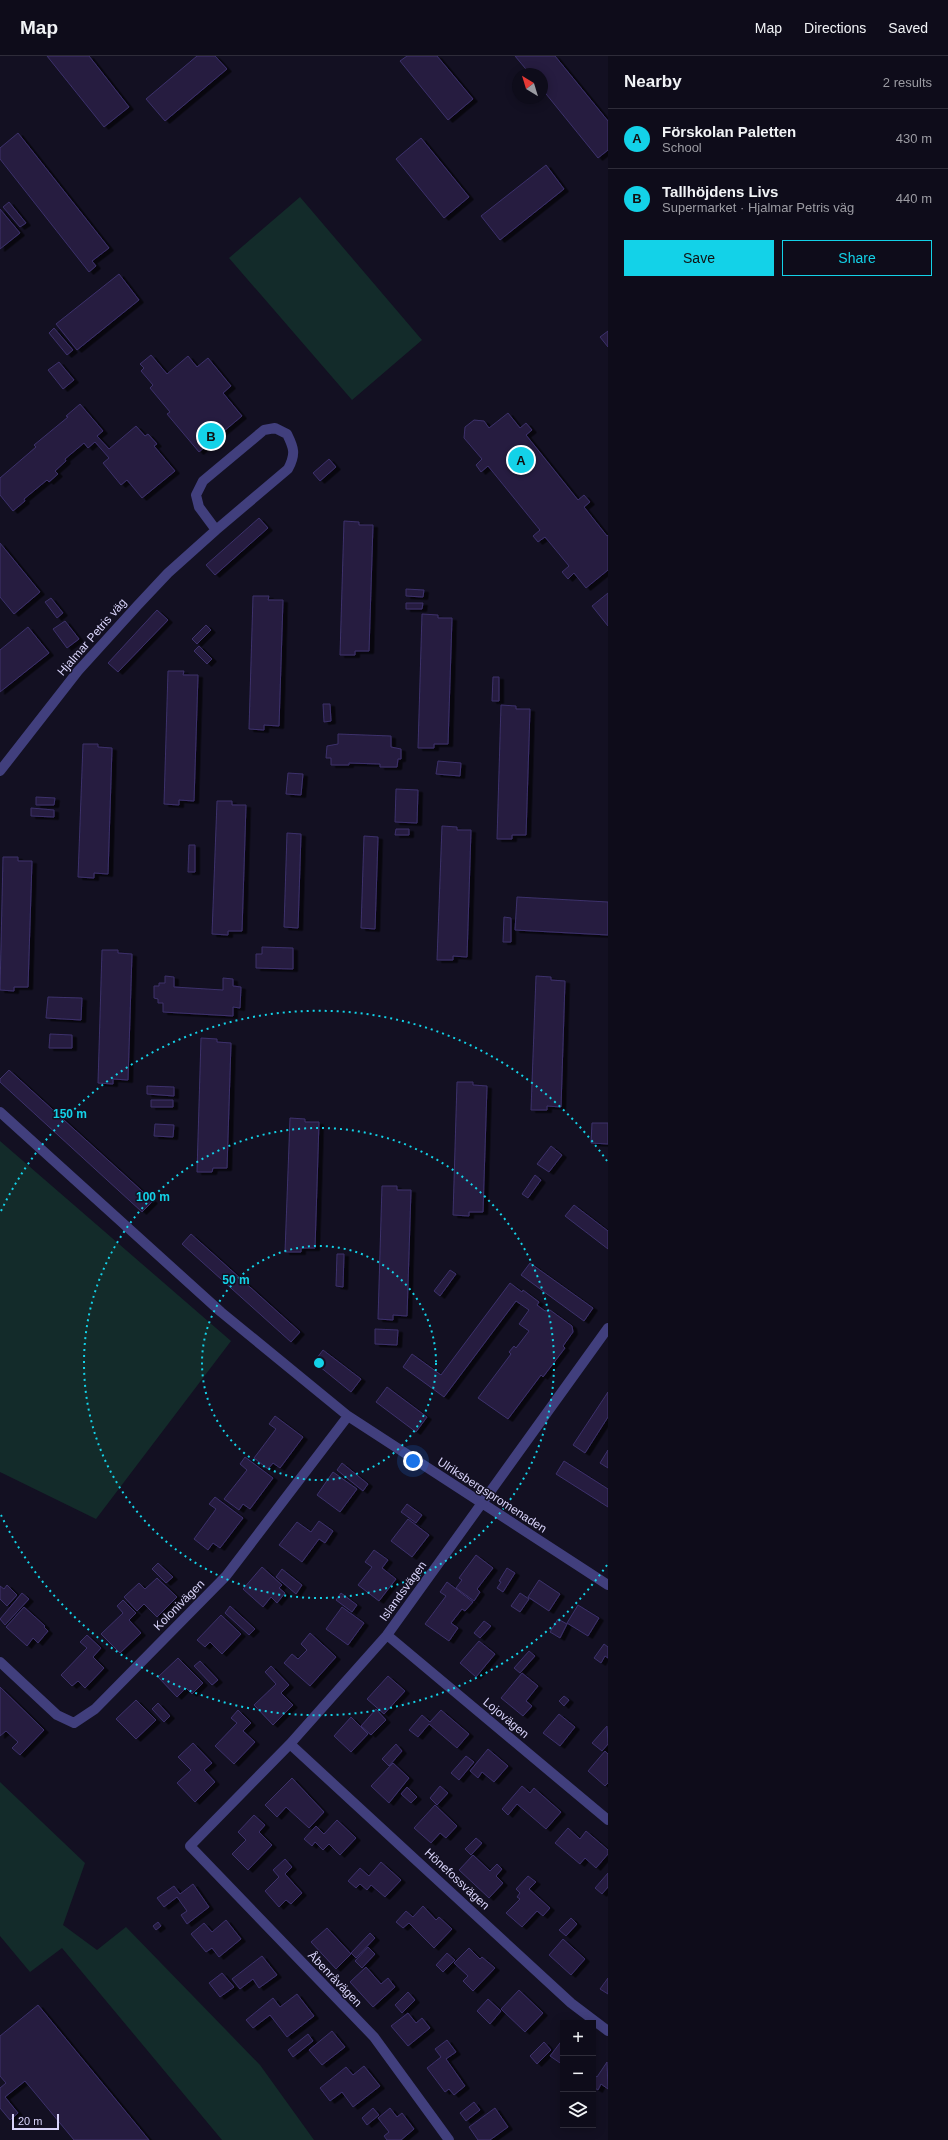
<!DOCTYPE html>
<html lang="en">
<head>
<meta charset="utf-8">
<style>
  body { margin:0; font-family:Helvetica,sans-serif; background:#1c1a27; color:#f1f3f6 }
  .controls { position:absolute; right:12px; bottom:12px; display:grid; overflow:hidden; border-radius:0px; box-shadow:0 2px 10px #0003 }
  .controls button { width:36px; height:36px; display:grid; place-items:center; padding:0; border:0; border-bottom:1px solid #2e2c39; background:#0e0c1a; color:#f1f3f6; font:20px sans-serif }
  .compass { position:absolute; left:512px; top:12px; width:36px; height:36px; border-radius:50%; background:#0e0c1a; box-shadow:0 2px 10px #0003; rotate:322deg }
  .scale { position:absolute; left:12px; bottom:10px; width:47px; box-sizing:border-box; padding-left:4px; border:2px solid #d9d4fb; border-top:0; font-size:11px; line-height:14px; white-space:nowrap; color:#d9d4fb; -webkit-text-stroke:3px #131022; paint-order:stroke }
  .you { position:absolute; left:413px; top:1405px; width:14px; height:14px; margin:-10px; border:3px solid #fff; border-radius:50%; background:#1a73e8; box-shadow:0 0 0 6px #1a73e833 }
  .badge { display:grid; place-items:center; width:26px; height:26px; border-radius:50%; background:#13d2e8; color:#111; font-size:13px; font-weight:700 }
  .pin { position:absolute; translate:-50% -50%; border:2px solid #fff; box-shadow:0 1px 4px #0006 }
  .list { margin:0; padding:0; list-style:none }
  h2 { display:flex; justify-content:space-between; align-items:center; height:52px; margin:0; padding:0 16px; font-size:17px }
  h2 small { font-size:13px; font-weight:400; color:#9b9ba2 }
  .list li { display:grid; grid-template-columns:26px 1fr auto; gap:12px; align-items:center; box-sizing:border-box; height:60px; padding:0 16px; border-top:1px solid #2e2c39 }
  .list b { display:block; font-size:15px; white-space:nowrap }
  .list p { margin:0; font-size:13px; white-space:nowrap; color:#9b9ba2 }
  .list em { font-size:13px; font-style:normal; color:#9b9ba2 }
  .actions { display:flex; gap:8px; padding:12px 16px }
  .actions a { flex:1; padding:9px 0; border:1px solid #13d2e8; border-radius:0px; text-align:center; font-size:14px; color:#13d2e8 }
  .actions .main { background:#13d2e8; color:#111 }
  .icon { flex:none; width:22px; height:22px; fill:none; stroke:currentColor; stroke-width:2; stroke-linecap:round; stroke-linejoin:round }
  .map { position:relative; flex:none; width:608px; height:2084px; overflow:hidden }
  header { display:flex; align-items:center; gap:24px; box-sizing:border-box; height:56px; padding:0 20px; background:#0e0c1a; border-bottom:1px solid #2e2c39 }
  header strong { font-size:19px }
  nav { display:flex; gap:22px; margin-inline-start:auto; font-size:14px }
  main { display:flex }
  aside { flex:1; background:#0e0c1a }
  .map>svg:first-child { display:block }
  .green { fill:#132b2a }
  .building { fill:#251d41; stroke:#3d316b; filter:url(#shadow) }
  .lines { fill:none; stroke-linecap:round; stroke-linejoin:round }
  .street { stroke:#413f7d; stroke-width:10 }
  .ring { fill:none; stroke:#13d2e8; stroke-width:2; stroke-dasharray:2 4 }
  .labels { text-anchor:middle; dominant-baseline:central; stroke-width:3; stroke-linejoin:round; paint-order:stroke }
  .street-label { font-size:12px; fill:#d9d4fb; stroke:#131022 }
  .centre { fill:#13d2e8; stroke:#131022; stroke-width:2 }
  .ring-label { font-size:12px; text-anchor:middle; font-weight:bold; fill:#13d2e8; stroke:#131022; stroke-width:3; stroke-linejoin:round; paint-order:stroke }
</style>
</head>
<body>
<header>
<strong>Map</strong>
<nav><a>Map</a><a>Directions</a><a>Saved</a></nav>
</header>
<main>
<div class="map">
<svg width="608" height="2084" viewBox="0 0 608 2084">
  <defs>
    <filter id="shadow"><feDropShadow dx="4.5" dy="2.5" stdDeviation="0" flood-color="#0009"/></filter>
  </defs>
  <rect width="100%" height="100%" fill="#131022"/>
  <path class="green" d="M300,141L422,284L352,344L229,202Z
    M0,1085L231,1285L96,1463L0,1416Z
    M0,1726L85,1807L63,1869L97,1894L126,1871L260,2009L314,2084H222L62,1892L30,1916L0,1880Z"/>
  <path class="building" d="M47,0H89L129,51L104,71Z
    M197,0H215L227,13L165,65L146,43Z
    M407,0H437L473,43L448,64L400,5Z
    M515,0H555L608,65V94L598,102L542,33V18H530Z
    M18,77L109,192L92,205L96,210L89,216L0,103V92Z
    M421,82L469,141L444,162L396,103Z
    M546,109L564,133L500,184L481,160Z
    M9,146L26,167L20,171L3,151Z
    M0,153L20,177L0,193Z
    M119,218L139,244L77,294L56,268Z
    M54,272L73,294L67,299L49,277Z
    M608,275V291L600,281Z
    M151,299L167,318L188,300L197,311L208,302L231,330L223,337L242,360L199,396L167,358L170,356L150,332L153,329L141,315L144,312L140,308Z
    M59,306L74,324L63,333L48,314Z
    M80,348L103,375L97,380L109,393L136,370L145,380L148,378L157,388L154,390L175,415L142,442L127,424L121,429L103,407L109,402L95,386L88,392L84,387L65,403L66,405L55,415L58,418L49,426L47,424L24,443L25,445L13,455L0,439V422L36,391L34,389L68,361L66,360Z
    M508,357L520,372L526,367L532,374L526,379L578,444L584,439L590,446L584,451L607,480L608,479V514L586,532L574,517L568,523L562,516L569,510L545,481L538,486L533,480L540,474L488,410L481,416L476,409L482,403L464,382L465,371L474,364L484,365L489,372Z
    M329,403L336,411L320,425L313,417Z
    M259,462L268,472L215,519L206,509Z
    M344,465L359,466V469H373L369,595H355V599H340Z
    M0,487L40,536L14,558L0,541Z
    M406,533L424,534L423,541L406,540Z
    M608,537V570L592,550Z
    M253,540H269L268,544H283L279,670L264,669V674L249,673Z
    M51,542L63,557L57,562L45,546Z
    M406,547H423L422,553H406Z
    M157,554L168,564L118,616L108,607Z
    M422,558L438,559V562H452L448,688H434V692H418Z
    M65,565L79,583L67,592L53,573Z
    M206,569L211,574L197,588L192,583Z
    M28,571L49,597L0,636V594Z
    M199,590L212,603L207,608L194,595Z
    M168,615H184L183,619H198L194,745L179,744V749L164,748Z
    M493,621H499V645H492Z
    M323,648H330L331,665L324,666Z
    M501,649L516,650V653H530L526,779H512V783H497Z
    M338,678L391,680V691L401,693V703H398L397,711H380V708L349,707V709H331V702H326L327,690L338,688Z
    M83,688H98V691L112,692L108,818L94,817V822L78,821Z
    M438,705L461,707L460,720L436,718Z
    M288,717L303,718L301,739L286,738Z
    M396,733L418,734L417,767L395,766Z
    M36,741L55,742L54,749H36Z
    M217,745H232V749H246L242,875H228V879L212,878Z
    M31,752L54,754V761L31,760Z
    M442,770L457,771V774H471L467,901L453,900V904H437Z
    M396,773H409V779H395Z
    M287,777L301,778L298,872L284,871Z
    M364,780L378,781L375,873L361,872Z
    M189,789H195V816H188Z
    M3,801H18V805H32L28,931H14V935L0,934Z
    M517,841L608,846V879L515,874Z
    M504,861L511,862V886H503Z
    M262,891L293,892V913L256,912V898H262Z
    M102,894H118V897L132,898L128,1024L113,1023V1028L98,1027Z
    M165,920L174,921V931L223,934V922L233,923V930L241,931L240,952L233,951V960L163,956V947H158V943L154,942V930H159V927H165Z
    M536,920L551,921V924L565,925L561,1051L547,1050V1054H531Z
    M48,941L82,942L81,964L46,962Z
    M50,978L72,979V992H49Z
    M201,982L217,983V986L231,987L227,1112H213L212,1116H197Z
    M9,1014L153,1145L142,1156L0,1026V1023Z
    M457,1026H473V1029L487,1030L483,1156H469V1160L453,1159Z
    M147,1030L174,1031V1040L147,1038Z
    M151,1044H173V1051H151Z
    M290,1062L305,1063V1066H319L315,1192H301V1196H285Z
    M592,1067H608V1088L591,1087Z
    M155,1068L174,1069L173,1081L154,1080Z
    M551,1090L562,1099L549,1116L537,1108Z
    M535,1119L541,1124L528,1142L522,1138Z
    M382,1130H397V1134H411L407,1260L393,1259V1264L378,1263Z
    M574,1149L608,1175V1193L565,1160Z
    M191,1178L300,1276L291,1286L182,1188Z
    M337,1198H344L343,1231L336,1230Z
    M530,1207L593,1252L584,1265L521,1219Z
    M450,1214L456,1218L440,1240L434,1235Z
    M510,1227L522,1236L523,1234L539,1246L537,1249L545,1255L550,1254L572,1270L573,1276L563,1290L565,1292L543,1321L541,1319L508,1363L478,1342L511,1298L509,1296L514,1290L516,1292L529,1275L519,1268L529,1254L516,1245L444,1341L403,1311L412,1298L441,1319Z
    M375,1273L398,1274L397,1289L375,1288Z
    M323,1294L361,1323L351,1336L314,1306Z
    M387,1331L427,1361L416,1376L376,1346Z
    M608,1336V1361L585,1397L573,1389Z
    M275,1360L303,1381L280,1412L273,1407L268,1413L254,1402L276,1373L269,1368Z
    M608,1394V1412L600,1407Z
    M245,1401L273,1422L250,1453L243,1448L239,1454L224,1443L247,1414L240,1408Z
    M564,1405L608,1433V1451L556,1418Z
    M342,1407L368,1428L363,1435L337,1414Z
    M333,1416L357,1433L340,1456L317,1439Z
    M215,1441L243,1462L220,1492L213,1487L208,1494L194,1483L216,1453L209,1448Z
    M407,1448L422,1459L416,1467L401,1456Z
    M408,1463L429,1479L412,1501L391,1485Z
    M319,1465L333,1475L325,1487L319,1483L302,1506L279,1489L297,1466L311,1476Z
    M374,1494L388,1504L382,1512L396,1523L379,1545L358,1529L372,1511L365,1506Z
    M476,1499L493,1512L477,1533L480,1536L474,1545L456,1532L462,1524L459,1522Z
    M158,1507L173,1521L166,1527L152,1513Z
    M262,1511L282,1529L279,1532L285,1537L277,1547L271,1541L263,1551L243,1533Z
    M507,1512L515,1517L503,1536L497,1532L501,1526L499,1525Z
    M282,1513L302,1529L296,1538L276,1521Z
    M157,1522L177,1541L157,1561L144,1548L137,1555L124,1541L139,1527L145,1533Z
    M539,1524L560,1538L549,1555L528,1541Z
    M447,1526L473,1546L465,1555L462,1553L451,1567L458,1572L449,1585L425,1568L446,1540L440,1536Z
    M7,1529L17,1539L7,1550L0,1543V1530L4,1533Z
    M22,1537L29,1543L5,1569L0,1563Z
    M341,1537L357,1549L352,1556L336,1544Z
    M520,1537L529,1543L520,1556L511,1550Z
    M123,1544L136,1557L129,1564L141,1577L120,1597L101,1578L123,1557L117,1550Z
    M578,1549L599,1562L588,1580L567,1567Z
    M230,1550L255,1573L249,1579L225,1557Z
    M24,1551L45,1570L44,1571L48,1575L38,1587L33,1582L27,1590L6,1571Z
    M342,1551L364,1567L348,1589L326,1573Z
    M221,1559L241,1578L222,1598L210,1586L205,1591L197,1584Z
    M558,1563L567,1568L560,1582L550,1576Z
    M484,1565L491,1570L480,1582L474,1577Z
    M310,1577L336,1601L310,1630L284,1607L292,1598L298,1603L307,1594L301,1588Z
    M87,1579L101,1592L93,1601L104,1612L85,1632L78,1625L72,1630L61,1619L87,1592L80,1586Z
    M479,1585L495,1598L476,1621L460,1607Z
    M604,1588L608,1591V1602L605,1600L601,1607L594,1602Z
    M529,1595L535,1600L520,1617L514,1612Z
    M178,1602L203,1627L192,1638L186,1632L177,1641L158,1621Z
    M200,1605L218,1624L212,1629L194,1610Z
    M271,1610L289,1629L281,1637L293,1649L273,1669L254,1649L276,1628L265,1616Z
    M522,1617L538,1630L526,1645L532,1650L523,1660L501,1642Z
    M388,1620L405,1635L384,1658L367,1643Z
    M0,1631L44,1674L20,1699L12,1692L18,1686L6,1675L0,1680Z
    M564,1640L569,1644L564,1650L559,1645Z
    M136,1644L156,1664L136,1683L116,1663Z
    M158,1647L170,1660L164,1666L152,1653Z
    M376,1653L386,1664L371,1679L361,1670Z
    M238,1654L251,1667L243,1675L255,1686L234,1708L215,1690L237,1667L231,1662Z
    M441,1654L469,1678L457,1692L429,1668L418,1681L409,1674L422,1659L430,1666Z
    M559,1658L575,1671L560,1690L543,1677Z
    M351,1661L368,1678L351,1696L334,1680Z
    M607,1670L608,1688L602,1695L592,1687Z
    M193,1687L212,1707L204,1714L215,1726L195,1746L177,1727L191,1714L178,1701Z
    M396,1688L402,1695L389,1710L382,1703Z
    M488,1693L508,1710L494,1726L482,1716L478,1722L470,1715Z
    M605,1695L608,1698V1727L605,1730L588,1715Z
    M466,1700L474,1706L459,1724L451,1717Z
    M393,1707L409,1722L389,1747L371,1730Z
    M292,1722L324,1756L309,1772L286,1751L277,1761L265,1749Z
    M440,1730L448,1737L437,1749L430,1742Z
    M522,1730L530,1737L534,1732L561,1756L546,1773L517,1748L508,1759L502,1753Z
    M407,1731L417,1741L411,1747L401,1738Z
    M435,1749L457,1770L446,1782L440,1777L431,1787L414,1772Z
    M254,1759L265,1769L259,1776L272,1789L248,1814L232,1798L246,1784L238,1776Z
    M337,1764L356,1782L340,1799L329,1788L323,1794L315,1786L312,1790L304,1783L316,1770L324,1778Z
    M568,1772L580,1783L586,1775L608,1794V1798L596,1812L585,1802L580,1808L555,1787Z
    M476,1782L482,1787L471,1799L465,1793Z
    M473,1799L490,1815L497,1808L502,1813L496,1820L503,1827L489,1842L459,1814Z
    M285,1803L292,1811L285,1818L302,1837L291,1848L286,1844L279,1851L265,1835L279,1821L273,1814Z
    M381,1806L401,1824L385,1841L371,1829L367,1834L360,1828L356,1832L348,1825L360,1812L369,1820Z
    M608,1817V1831L602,1838L595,1832Z
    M528,1820L536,1826L529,1833L550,1852L543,1860L537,1855L522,1871L506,1857L520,1843L517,1841L520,1837L516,1833Z
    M193,1828L209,1851L187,1868L181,1859L187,1855L177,1841L164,1851L157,1842L174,1830L180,1838Z
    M423,1850L436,1864L439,1861L452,1873L434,1892L409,1867L403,1872L396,1866L406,1855L413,1861Z
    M571,1862L577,1868L566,1880L559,1874Z
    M226,1864L241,1883L219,1901L212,1892L206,1896L191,1878L204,1867L212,1876Z
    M158,1866L161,1870L156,1874L153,1870Z
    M327,1872L351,1898L336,1913L311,1886Z
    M370,1877L375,1882L356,1902L351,1897Z
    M563,1883L585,1903L571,1919L549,1899Z
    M368,1891L375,1898L362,1912L355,1905Z
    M469,1892L480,1903L482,1901L495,1912L473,1935L463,1925L468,1920L454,1907Z
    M447,1897L455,1904L443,1916L436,1909Z
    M262,1900L277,1919L259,1932L253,1923L240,1933L232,1923Z
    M366,1911L381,1928L388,1922L395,1931L373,1951L350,1926Z
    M222,1917L234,1931L220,1941L209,1927Z
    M608,1922V1938L600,1933Z
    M519,1934L543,1957L525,1976L501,1953Z
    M408,1936L415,1944L402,1957L395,1949Z
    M297,1938L314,1960L287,1981L270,1959L253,1972L246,1964L273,1942L280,1951Z
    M488,1943L501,1955L490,1968L477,1955Z
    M38,1949L149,2084H74L25,2025L5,2041L18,2057L10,2064L0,2052V2032L6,2027L0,2020V1980Z
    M408,1957L416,1967L422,1962L430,1972L408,1990L391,1970Z
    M332,1975L345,1991L322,2009L309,1994Z
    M308,1978L313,1985L293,2001L288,1994Z
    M563,1983V2009L550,2000Z
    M447,1984L456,1996L446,2003L465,2030L454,2039L449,2033L445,2036L427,2012L441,2001L435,1993Z
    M544,1986L551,1994L537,2008L530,2000Z
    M607,2006L608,2033L601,2028L598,2034L593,2031V2018L597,2021Z
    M364,2010L380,2030L353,2051L342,2036L330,2045L320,2032L346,2011L353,2019Z
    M474,2046L480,2054L466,2065L460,2057Z
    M373,2052L379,2059L367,2069L362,2062Z
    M390,2052L397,2061L402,2057L414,2073L401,2084H387L384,2080L389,2076L378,2062Z
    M495,2052L508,2071L490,2084H478L469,2071Z"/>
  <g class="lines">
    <path class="street" d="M0,715L78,615L137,550L168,517L216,474L288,413C296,398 294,392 287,378L275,372L264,374L203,425L196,439L199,451L216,474
      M0,1056L221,1256L348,1360L608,1529
      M387,1579L608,1764
      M0,1606L57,1659L74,1667L95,1653L226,1520L348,1360
      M290,1688L571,1947L608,1975
      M449,2084L374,1981L190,1790L290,1688L387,1579L608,1272"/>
  </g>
  <g class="ring">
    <circle cx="319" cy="1307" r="117"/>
    <circle cx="319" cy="1307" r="235"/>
    <path d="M607 1509A352 352 0 0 1 1 1459M1 1155A352 352 0 0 1 607 1105"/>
  </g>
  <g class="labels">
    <g class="street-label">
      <text transform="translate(92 581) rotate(-49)">Hjalmar Petris väg</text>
      <text transform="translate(492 1439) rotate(33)">Ulriksbergspromenaden</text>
      <text transform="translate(403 1535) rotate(-54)">Islandsvägen</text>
      <text transform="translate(179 1549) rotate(-45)">Kolonivägen</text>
      <text transform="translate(506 1662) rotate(40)">Lojovägen</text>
      <text transform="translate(457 1823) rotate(43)">Hönefossvägen</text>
      <text transform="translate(335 1923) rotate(46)">Åbenråvägen</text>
    </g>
  </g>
  <circle cx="319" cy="1307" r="6" class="centre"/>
  <g class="ring-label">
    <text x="70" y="1062">150 m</text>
    <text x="153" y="1145">100 m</text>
    <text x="236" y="1228">50 m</text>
  </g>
</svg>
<div class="controls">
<button>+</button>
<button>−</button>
<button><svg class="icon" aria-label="layers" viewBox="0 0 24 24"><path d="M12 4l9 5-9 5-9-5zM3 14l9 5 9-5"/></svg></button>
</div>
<svg class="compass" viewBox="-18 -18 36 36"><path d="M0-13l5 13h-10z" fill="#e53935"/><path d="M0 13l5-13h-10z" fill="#9b9ba2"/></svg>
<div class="scale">20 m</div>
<div class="you"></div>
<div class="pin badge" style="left:521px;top:404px">A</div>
<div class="pin badge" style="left:211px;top:380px">B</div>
</div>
<aside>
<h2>Nearby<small>2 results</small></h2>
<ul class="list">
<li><span class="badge">A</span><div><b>Förskolan Paletten</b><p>School</p></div><em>430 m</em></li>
<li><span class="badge">B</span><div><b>Tallhöjdens Livs</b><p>Supermarket · Hjalmar Petris väg</p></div><em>440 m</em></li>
</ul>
<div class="actions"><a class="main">Save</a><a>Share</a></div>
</aside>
</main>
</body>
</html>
